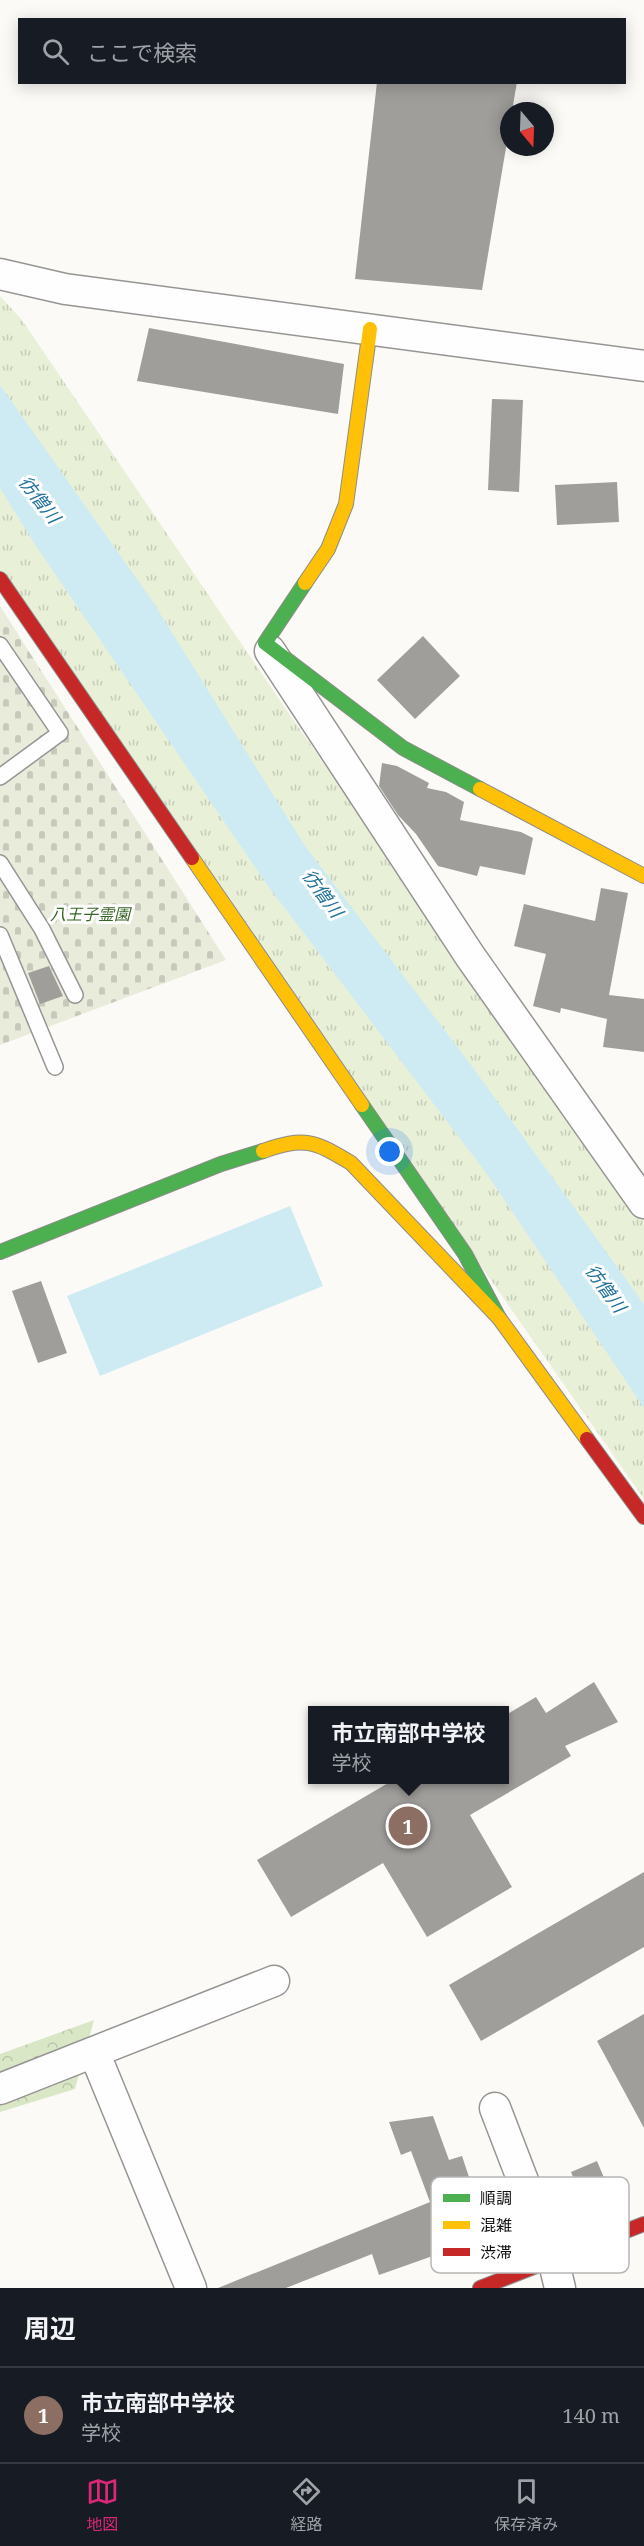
<!DOCTYPE html>
<html lang="ja">
<head>
<meta charset="utf-8">
<style>
  body { margin:0; font-family:"Noto Serif","Noto Sans JP",serif; background:#20242c; color:#f1f3f6 }
  .compass { position:absolute; left:500px; top:102px; width:54px; height:54px; border-radius:50%; background:#171b24; box-shadow:0 3px 15px #0003; rotate:161deg }
  .you { position:absolute; left:390px; top:1152px; width:21px; height:21px; margin:-15px; border:4px solid #fff; border-radius:50%; background:#1a73e8; box-shadow:0 0 0 9px #1a73e833 }
  .badge { display:grid; place-items:center; width:39px; height:39px; border-radius:50%; background:#db2777; color:#fff; font-size:20px; font-weight:700 }
  .pin { position:absolute; translate:-50% -50%; border:3px solid #fff; box-shadow:0 2px 6px #0006 }
  .popup { position:absolute; left:308px; top:1706px; width:201px; height:78px; box-sizing:border-box; display:grid; place-content:center; border-radius:0px; background:#171b24; filter:drop-shadow(0 2px 4px #0005); font-size:20px; white-space:nowrap; color:#9ea1a6 }
  .popup b { font-size:22px; color:#f1f3f6 }
  .popup::after { content:''; position:absolute; left:50%; top:100%; margin-left:-12px; border:12px solid transparent; border-top-color:#171b24 }
  .list { margin:0; padding:0; list-style:none }
  h2 { display:flex; justify-content:space-between; align-items:center; height:78px; margin:0; padding:0 24px; font-size:26px }
  h2 small { font-size:20px; font-weight:400; color:#9ea1a6 }
  .list li { display:grid; grid-template-columns:39px 1fr auto; gap:18px; align-items:center; box-sizing:border-box; height:96px; padding:0 24px; border-top:2px solid #363941 }
  .list b { display:block; font-size:22px; white-space:nowrap }
  .list p { margin:0; font-size:20px; white-space:nowrap; color:#9ea1a6 }
  .list em { font-size:20px; font-style:normal; color:#9ea1a6 }
  .icon { flex:none; width:33px; height:33px; fill:none; stroke:currentColor; stroke-width:2; stroke-linecap:round; stroke-linejoin:round }
  .map { position:relative; flex:none; width:644px; height:2288px; overflow:hidden }
  .search { position:absolute; background:#171b24; box-shadow:0 3px 15px #0003; left:18px; right:18px; top:18px; height:66px; display:flex; align-items:center; gap:15px; box-sizing:border-box; padding:0 21px; border-radius:0px; color:#9ea1a6; font-size:22px }
  .sheet { height:174px; background:#171b24 }
  nav { display:flex; justify-content:space-around; align-items:center; box-sizing:border-box; height:84px; border-top:2px solid #363941; background:#171b24; font-size:16px; color:#9ea1a6 }
  nav a { display:grid; justify-items:center; gap:3px }
  nav .on { color:#db2777 }
  .map>svg:first-child { display:block }
  .grass { fill:url(#grass-tufts) }
  .forest { fill:url(#forest-crowns) }
  .cemetery { fill:url(#cemetery-stones) }
  .water { fill:#ceebf4 }
  .building { fill:#a09e9b }
  .lines { fill:none; stroke-linecap:round; stroke-linejoin:round }
  .lane-casing { stroke:#969594; stroke-width:18 }
  .street-casing { stroke:#969594; stroke-width:33 }
  .fast-casing { stroke:#8d8c8a; stroke-width:16 }
  .slow-casing { stroke:#8d8c8a; stroke-width:16 }
  .jam-casing { stroke:#8d8c8a; stroke-width:16 }
  .lane { stroke:#fffefe; stroke-width:15 }
  .street { stroke:#fffefe; stroke-width:30 }
  .fast { stroke:#4caf50; stroke-width:14 }
  .slow { stroke:#ffc107; stroke-width:14 }
  .jam { stroke:#c62828; stroke-width:14 }
  .labels { text-anchor:middle; dominant-baseline:central; stroke-width:6; stroke-linejoin:round; paint-order:stroke }
  .park-label { font-size:16px; font-style:italic; fill:#386523; stroke:#fff }
  .water-label { font-size:18px; font-style:italic; fill:#20729c; stroke:#fff }
  .key { fill:#fff; stroke:#b7b7b7; stroke-width:1.5 }
  .key-label { font-size:16px; fill:#101010 }
</style>
</head>
<body>
<div class="map">
<svg width="644" height="2288" viewBox="0 0 644 2288">
  <defs>
    <pattern id="grass-tufts" width="24" height="20" patternUnits="userSpaceOnUse" patternTransform="scale(1.5)"><rect width="24" height="20" fill="#e8f0d8"/><path d="M3 7l-1-3M5 7V3M7 7l1-3M15 17l-1-3M17 17v-4M19 17l1-3" fill="none" stroke="#c6cdb8"/></pattern>
    <pattern id="forest-crowns" width="20" height="18" patternUnits="userSpaceOnUse" patternTransform="scale(1.5)"><rect width="20" height="18" fill="#dae7c6"/><path d="M2 6a3 3 0 1 1 6 0M12 15a3 3 0 1 1 6 0" fill="none" stroke="#bac5a9"/></pattern>
    <pattern id="cemetery-stones" width="16" height="16" patternUnits="userSpaceOnUse" patternTransform="scale(1.5)"><rect width="16" height="16" fill="#e9ecdb"/><path d="M2 7V4a2 2 0 0 1 4 0v3zM10 15v-3a2 2 0 0 1 4 0v3z" fill="#c7c9bb"/></pattern>
  </defs>
  <rect width="100%" height="100%" fill="#fcfaf6"/>
  <path class="grass" d="M0,296L22,320L283,705L520,1046L644,1215V1499L0,579Z"/>
  <path class="forest" d="M94,2020L75,2089L0,2112V2054Z"/>
  <path class="cemetery" d="M0,606L226,960L0,1045Z"/>
  <path class="water" d="M0,385L153,602L305,846L471,1065L644,1304V1408L487,1174L268,886L36,546L0,488Z
    M290,1206L323,1286L100,1376L67,1296Z"/>
  <path class="building" d="M377,82H517L512,111H509V130L482,290L355,279Z
    M149,328L344,364L338,414L137,381Z
    M492,399L523,400L519,492L488,490Z
    M617,482L619,522L557,525L555,485Z
    M423,636L460,676L415,719L377,680Z
    M382,763L397,766L429,783L427,788L446,792L464,802L460,820L521,832L533,838L525,875L480,866L477,876L438,866L416,834L398,815L379,786Z
    M601,888L628,893L609,995L644,999V1052L603,1047L607,1019L561,1008L560,1013L533,1006L546,954L514,946L524,904L595,921Z
    M49,966L63,996L40,1004L28,973Z
    M41,1281L67,1353L38,1363L12,1291Z
    M594,1682L618,1722L565,1746L571,1756L470,1815L512,1887L427,1937L383,1863L291,1917L257,1860L395,1779H504V1716L536,1697L546,1713Z
    M644,1872V1947L481,2041L449,1985Z
    M644,2014V2128L597,2041Z
    M433,2116L449,2160L462,2156L471,2183L502,2250L453,2273L444,2252L379,2275L372,2254L286,2288H218L430,2202L411,2151L401,2155L389,2122Z
    M597,2161L607,2185L580,2195L571,2172Z"/>
  <g class="lines">
    <defs>
      <path id="lane" d="M0,645L60,733L0,777
        M0,863L42,929L75,995
        M0,935L55,1067"/>
      <path id="street" d="M0,274L65,289L644,366
        M270,651L470,956L644,1203
        M94,2052L191,2288
        M0,2089L274,1981
        M495,2108L553,2259L560,2288"/>
      <path id="fast" d="M305,583L265,643L403,748L480,789
        M362,1105L465,1254L499,1318
        M0,1252L221,1164L263,1151"/>
      <path id="slow" d="M305,583L328,549L346,504L370,329
        M480,789L644,876
        M192,858L362,1105
        M263,1151C305,1137 313,1140 351,1163L499,1318L587,1439"/>
      <path id="jam" d="M0,579L192,858
        M587,1439L644,1517
        M480,2288L644,2224"/>
    </defs>
    <use href="#lane" class="lane-casing"/>
    <use href="#street" class="street-casing"/>
    <use href="#fast" class="fast-casing"/>
    <use href="#slow" class="slow-casing"/>
    <use href="#jam" class="jam-casing"/>
    <use href="#lane" class="lane"/>
    <use href="#street" class="street"/>
    <use href="#fast" class="fast"/>
    <use href="#slow" class="slow"/>
    <use href="#jam" class="jam"/>
  </g>
  <g class="labels">
    <g class="park-label">
      <text x="90" y="914">八王子霊園</text>
    </g>
    <g class="water-label">
      <text transform="translate(40 499) rotate(52)">彷僧川</text>
      <text transform="translate(323 893) rotate(54)">彷僧川</text>
      <text transform="translate(606 1288) rotate(54)">彷僧川</text>
    </g>
  </g>
  <rect x="431" y="2177" width="198" height="96" rx="9" class="key"/>
  <rect x="443" y="2194" width="27" height="8" fill="#4caf50"/>
  <rect x="443" y="2221" width="27" height="8" fill="#ffc107"/>
  <rect x="443" y="2248" width="27" height="8" fill="#c62828"/>
  <g class="key-label">
    <text x="480" y="2204">順調</text>
    <text x="480" y="2231">混雑</text>
    <text x="480" y="2258">渋滞</text>
  </g>
</svg>
<svg class="compass" viewBox="-18 -18 36 36"><path d="M0-13l5 13h-10z" fill="#e53935"/><path d="M0 13l5-13h-10z" fill="#9ea1a6"/></svg>
<div class="you"></div>
<div class="pin badge" style="left:408px;top:1826px;background:#8d6e63">1</div>
<div class="popup"><b>市立南部中学校</b>学校</div>
<div class="search"><svg class="icon" aria-label="search" viewBox="0 0 24 24"><circle cx="10" cy="10" r="6"/><path d="M15 15l6 6"/></svg>ここで検索</div>
</div>
<section class="sheet">
<h2>周辺<small></small></h2>
<ul class="list">
<li><span class="badge" style="background:#8d6e63">1</span><div><b>市立南部中学校</b><p>学校</p></div><em>140 m</em></li>
</ul>
</section>
<nav>
<a class="on"><svg class="icon" aria-label="map" viewBox="0 0 24 24"><path d="M3 6l6-2 6 2 6-2v14l-6 2-6-2-6 2zM9 4v14M15 6v14"/></svg>地図</a>
<a><svg class="icon" aria-label="directions" viewBox="0 0 24 24"><path d="M12 3l9 9-9 9-9-9zM9 14v-3h6M13 9l2 2-2 2"/></svg>経路</a>
<a><svg class="icon" aria-label="saved" viewBox="0 0 24 24"><path d="M7 4h10v16l-5-4-5 4z"/></svg>保存済み</a>
</nav>
</body>
</html>
